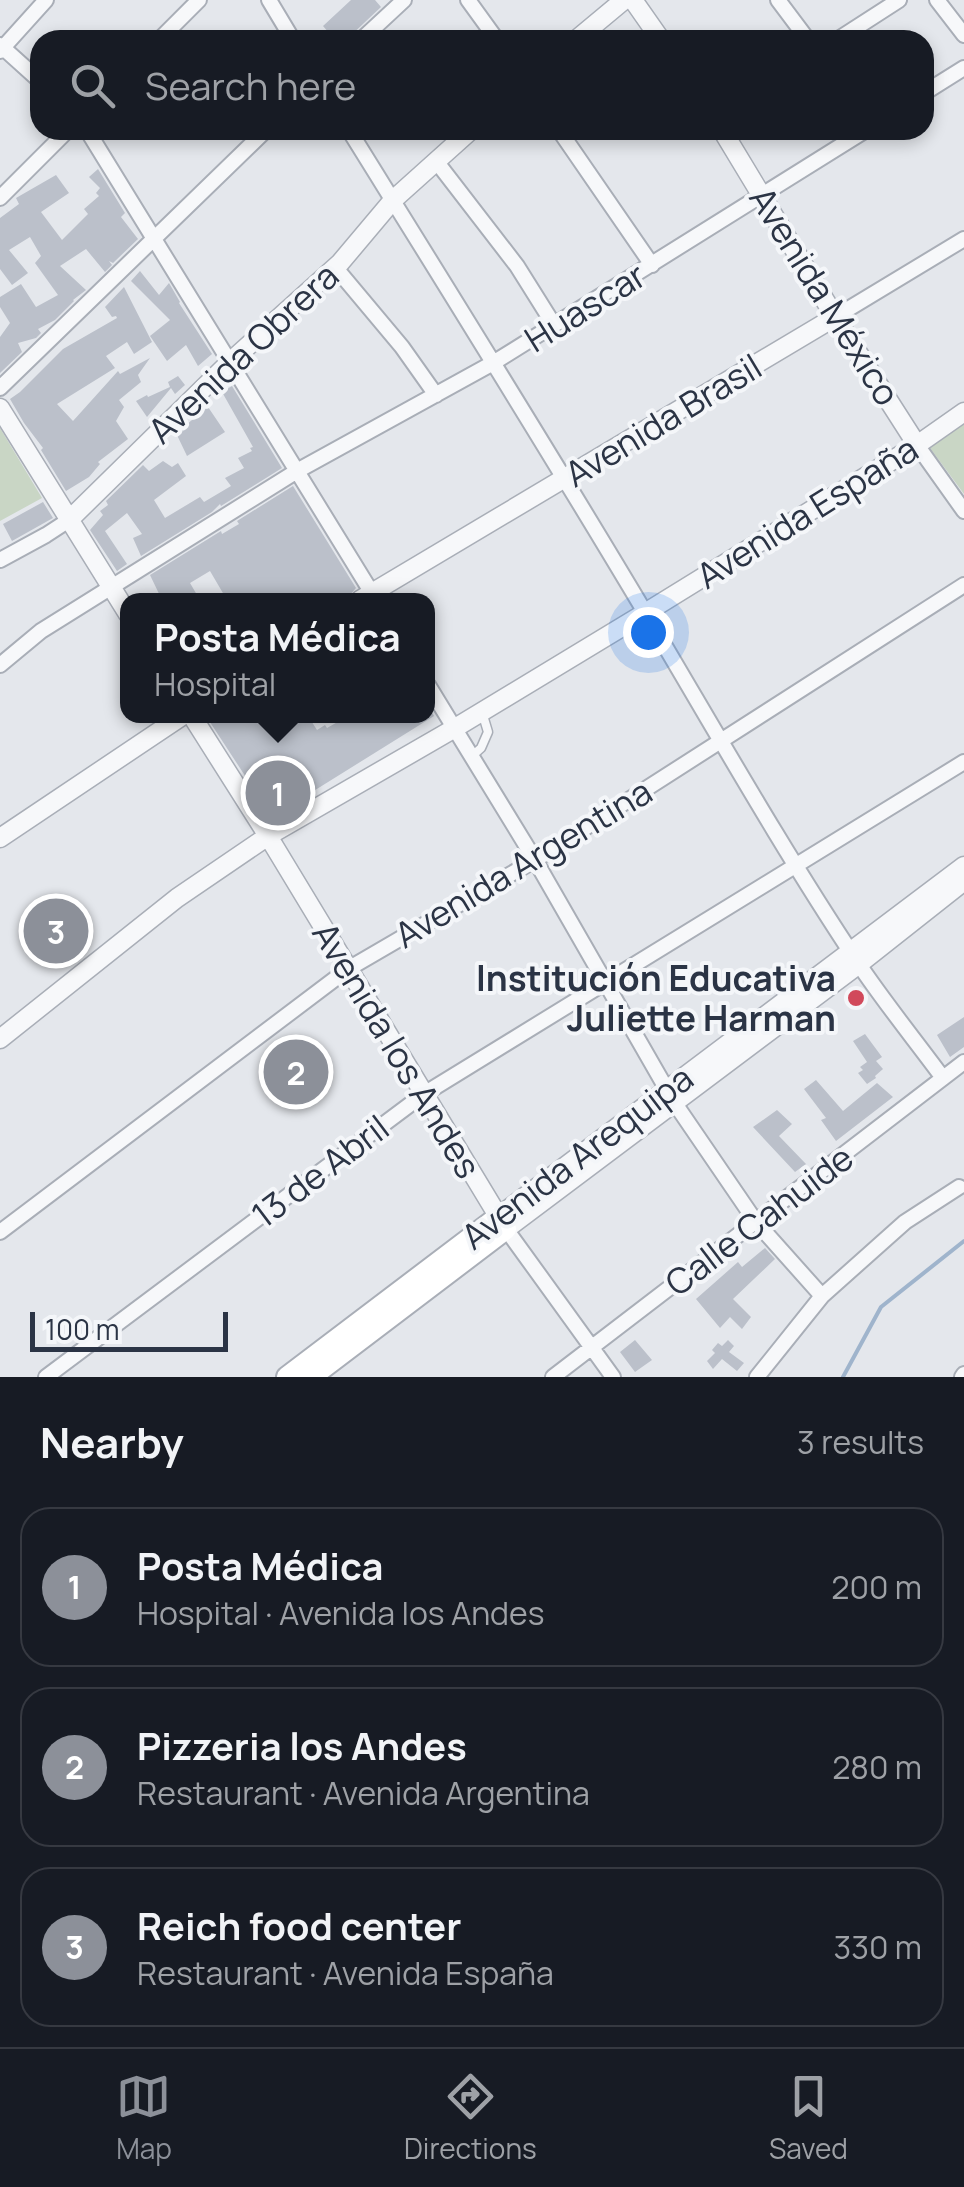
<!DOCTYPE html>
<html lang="en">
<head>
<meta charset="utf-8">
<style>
  body { margin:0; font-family:Manrope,sans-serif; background:#20242c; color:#f1f3f6 }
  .scale { position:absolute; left:30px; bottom:25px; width:198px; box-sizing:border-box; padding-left:10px; border:5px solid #2b3445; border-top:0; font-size:28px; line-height:35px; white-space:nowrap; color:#2b3445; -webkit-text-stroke:8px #f4f6f9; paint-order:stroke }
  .you { position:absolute; left:648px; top:632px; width:35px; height:35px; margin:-25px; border:8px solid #fff; border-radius:50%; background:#1a73e8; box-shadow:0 0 0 15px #1a73e833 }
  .badge { display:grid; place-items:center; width:65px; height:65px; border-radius:50%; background:#8c9099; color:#fff; font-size:32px; font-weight:700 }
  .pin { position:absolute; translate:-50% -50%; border:5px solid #fff; box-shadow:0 2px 10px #0006 }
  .popup { position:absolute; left:120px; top:593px; width:315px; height:130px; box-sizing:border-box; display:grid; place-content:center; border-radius:20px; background:#171b24; filter:drop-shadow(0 2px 8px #0005); font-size:32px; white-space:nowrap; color:#9ea1a6 }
  .popup b { font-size:38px; color:#f1f3f6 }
  .popup::after { content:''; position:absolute; left:50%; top:100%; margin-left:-20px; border:20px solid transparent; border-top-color:#171b24 }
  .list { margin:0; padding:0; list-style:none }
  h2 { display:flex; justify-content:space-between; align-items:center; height:130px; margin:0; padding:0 40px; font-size:42px }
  h2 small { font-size:32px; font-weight:400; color:#9ea1a6 }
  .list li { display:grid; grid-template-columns:65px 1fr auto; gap:30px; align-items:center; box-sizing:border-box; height:160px; margin:0 20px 20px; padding:0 20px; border:2px solid #363941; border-radius:30px }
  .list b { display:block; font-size:38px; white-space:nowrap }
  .list p { margin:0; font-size:32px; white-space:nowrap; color:#9ea1a6 }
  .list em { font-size:32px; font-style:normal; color:#9ea1a6 }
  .icon { flex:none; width:55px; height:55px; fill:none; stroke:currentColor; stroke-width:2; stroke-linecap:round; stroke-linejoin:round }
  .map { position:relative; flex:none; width:964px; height:1377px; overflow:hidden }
  .search { position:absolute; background:#171b24; box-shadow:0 5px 15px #0003; left:30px; right:30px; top:30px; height:110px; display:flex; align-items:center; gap:25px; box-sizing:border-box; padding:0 35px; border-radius:30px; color:#9ea1a6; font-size:38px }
  .sheet { height:670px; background:#171b24 }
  nav { display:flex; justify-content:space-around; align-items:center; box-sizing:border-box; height:140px; border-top:2px solid #363941; background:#171b24; font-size:28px; color:#9ea1a6 }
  nav a { display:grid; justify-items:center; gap:5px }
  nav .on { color:#8c9099 }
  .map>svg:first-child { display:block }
  .built { fill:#d2d6de }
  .green { fill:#c9d6c5 }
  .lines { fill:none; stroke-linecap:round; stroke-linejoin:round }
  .stream { stroke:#9fb4cc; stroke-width:4 }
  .building { fill:#bbc0ca }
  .service-casing { stroke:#a9aeb7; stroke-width:11 }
  .minor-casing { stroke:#a9aeb7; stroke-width:18 }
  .tertiary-casing { stroke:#a9aeb7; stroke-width:21 }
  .secondary-casing { stroke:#a9aeb7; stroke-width:24 }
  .service { stroke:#f7f8fa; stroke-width:8 }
  .minor { stroke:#f7f8fa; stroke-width:14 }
  .tertiary { stroke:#f7f8fa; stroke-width:18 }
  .secondary { stroke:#fff; stroke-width:20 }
  .poi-dot { fill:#d1495b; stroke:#f4f6f9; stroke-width:4 }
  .labels { text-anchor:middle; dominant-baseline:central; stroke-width:8; stroke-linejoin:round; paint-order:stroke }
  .street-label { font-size:35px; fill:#2b3445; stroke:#f4f6f9 }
  .poi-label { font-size:35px; font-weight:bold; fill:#2b3445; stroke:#f4f6f9; text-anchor:end }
</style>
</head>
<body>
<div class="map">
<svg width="964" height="1377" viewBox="0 0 964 1377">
  <rect width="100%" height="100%" fill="#e4e7ec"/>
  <path class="built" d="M286,771L302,797L269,816L253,789Z"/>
  <path class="green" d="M964,420V494L927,444Z
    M0,428L42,498L0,521Z"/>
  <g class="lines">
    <path class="stream" d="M843,1377L881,1307L964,1241"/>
  </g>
  <path class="building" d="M351,0H375L381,7L346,40H335L323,26Z
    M98,169L125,213L121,217L138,239L113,263L109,261L112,265L105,272L86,249L60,266L86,290L73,300L74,301L55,320L38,329L41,333L36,338L18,343L22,352L0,373V337L10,323L0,307V297L21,284L36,307L58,295L35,263L41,256L30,237L9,250L28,273L12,285L0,269V218L19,204L16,198L56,175L69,193L41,212L62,240L88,214L84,209L99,196L96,193L100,188L89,177Z
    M140,271L159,295L169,283L180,302L179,303L212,354L198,366L186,345L167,361L150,336L170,320L131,281Z
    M124,287L152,342L134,354L127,342L106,356L115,368L57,404L73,421L118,371L120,374L150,358L138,375L141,382L119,400L124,407L116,421L128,439L98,462L100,464L89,477L66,491L41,450L43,448L24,423L10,399L20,392L63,349L117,318L116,316L112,317L105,307Z
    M178,376L185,385L175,394L171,388L147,417L136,401L147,395L148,397L170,387L168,382Z
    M232,386L282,468L221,506L220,504L212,512L141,556L133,538L142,534L127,513L105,531L127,564L117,571L90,530L103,515L100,511L108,505L106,501L143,465L149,471L163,461L172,467L178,463L186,476L154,500L165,518L200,497L204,502L231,486L225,478L244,468L238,458L252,451L250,448L253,447L222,392Z
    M208,407L225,432L187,456L176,433Z
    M293,486L356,588L348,597L343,600H227L210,571L190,583L200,600H162L150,575L221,531L222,534L239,524L237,521Z
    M43,502L53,518L12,541L3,524Z
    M428,705L434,716L304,797L286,770L253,788L206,716H308L317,730L325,725L327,728L348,716H428Z
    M964,1017V1047L950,1057L937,1035Z
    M865,1034L882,1057L876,1061L883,1069L875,1076L876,1078L867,1084L858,1073L863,1070L860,1067L867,1062L853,1041Z
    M292,1049L318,1086L302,1097L274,1058Z
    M816,1080L843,1111L877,1083L893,1097L836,1141L821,1120L826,1118L804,1089Z
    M777,1110L792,1124L779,1136L806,1164L795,1172L753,1127Z
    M765,1248L775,1259L733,1299L751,1317L742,1329L730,1317L720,1328L696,1299L738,1262L742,1267Z
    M635,1340L652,1360L635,1372L620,1352Z
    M728,1340L734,1346L729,1352L744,1363L737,1371L722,1359L713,1369L707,1361L715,1353L712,1350L718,1343L722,1346Z"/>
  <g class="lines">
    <defs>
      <path id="service" d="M472,756L481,748L488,732L482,712"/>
      <path id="minor" d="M269,0L293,40
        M468,0L497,40
        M778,0L808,40
        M937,0L964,35
        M159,40L199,0
        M361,40L404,0
        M837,40L899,0
        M0,45L40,81
        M0,51L46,0
        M924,93L964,68
        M87,130L375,598
        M349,130C449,291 549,451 646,614C715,730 782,849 858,963C884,1002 915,1040 943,1078
        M559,130L652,265
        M436,161L517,266L554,325
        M0,198L68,130
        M335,267L402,347L436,395
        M835,317L964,239
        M0,388L266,130
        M917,445L964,511
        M0,560L46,535L69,520
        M0,665L41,631L297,471L493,363L866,130
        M428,685L535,860L674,1102L756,1222L822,1296
        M506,1229L613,1377
        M0,1232L348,969L535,860L964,585
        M46,1377L424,1094L964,762
        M553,1377L964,1062
        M757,1377L822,1296L905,1222L959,1187
        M962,1377L964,1374"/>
      <path id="tertiary" d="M633,0L661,40
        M576,40L624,0
        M722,130L835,317L917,445
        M0,408L128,614
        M69,520L230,362L340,263L393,200L471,130
        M360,600L835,317
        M192,716L268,836L506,1229L859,964L964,881
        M0,838L182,716
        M0,1039L177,898L268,836L455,728L645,613L917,445L964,412
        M498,1217L964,866"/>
      <path id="secondary" d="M287,1377L498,1217
        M311,1377L506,1229"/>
    </defs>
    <use href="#service" class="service-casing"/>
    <use href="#minor" class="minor-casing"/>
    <use href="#tertiary" class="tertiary-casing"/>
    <use href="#secondary" class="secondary-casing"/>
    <use href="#service" class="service"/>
    <use href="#minor" class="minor"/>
    <use href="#tertiary" class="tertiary"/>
    <use href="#secondary" class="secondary"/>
  </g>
  <circle class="poi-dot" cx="856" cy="998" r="10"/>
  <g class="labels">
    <g class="street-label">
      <text transform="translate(825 296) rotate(58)">Avenida México</text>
      <text transform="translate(585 307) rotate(-32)">Huascar</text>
      <text transform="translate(243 353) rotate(-43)">Avenida Obrera</text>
      <text transform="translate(663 420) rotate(-31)">Avenida Brasil</text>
      <text transform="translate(807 512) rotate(-32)">Avenida España</text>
      <text transform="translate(523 863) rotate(-31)">Avenida Argentina</text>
      <text transform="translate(397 1050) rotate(59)">Avenida los Andes</text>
      <text transform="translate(577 1157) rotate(-37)">Avenida Arequipa</text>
      <text transform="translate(320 1171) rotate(-37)">13 de Abril</text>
      <text transform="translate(759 1220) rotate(-37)">Calle Cahuide</text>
    </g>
    <g class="poi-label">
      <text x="836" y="978">Institución Educativa<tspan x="836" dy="40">Juliette Harman</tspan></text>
    </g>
  </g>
</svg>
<div class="scale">100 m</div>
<div class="you"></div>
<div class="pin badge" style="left:278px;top:793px">1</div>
<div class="popup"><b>Posta Médica</b>Hospital</div>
<div class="pin badge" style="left:296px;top:1072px">2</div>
<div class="pin badge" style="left:56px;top:931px">3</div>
<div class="search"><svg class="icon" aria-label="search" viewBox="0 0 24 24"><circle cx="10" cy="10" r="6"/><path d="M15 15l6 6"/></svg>Search here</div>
</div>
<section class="sheet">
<h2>Nearby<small>3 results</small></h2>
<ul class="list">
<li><span class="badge">1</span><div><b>Posta Médica</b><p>Hospital · Avenida los Andes</p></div><em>200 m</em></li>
<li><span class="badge">2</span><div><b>Pizzeria los Andes</b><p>Restaurant · Avenida Argentina</p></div><em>280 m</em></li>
<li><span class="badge">3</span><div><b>Reich food center</b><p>Restaurant · Avenida España</p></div><em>330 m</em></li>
</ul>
</section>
<nav>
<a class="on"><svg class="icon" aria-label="map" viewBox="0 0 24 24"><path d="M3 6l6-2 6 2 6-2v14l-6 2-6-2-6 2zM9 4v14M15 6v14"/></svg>Map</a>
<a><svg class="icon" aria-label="directions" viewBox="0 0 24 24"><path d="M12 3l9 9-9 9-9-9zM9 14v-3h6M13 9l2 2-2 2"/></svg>Directions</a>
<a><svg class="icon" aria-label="saved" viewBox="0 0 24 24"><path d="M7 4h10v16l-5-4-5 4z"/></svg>Saved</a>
</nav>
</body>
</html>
